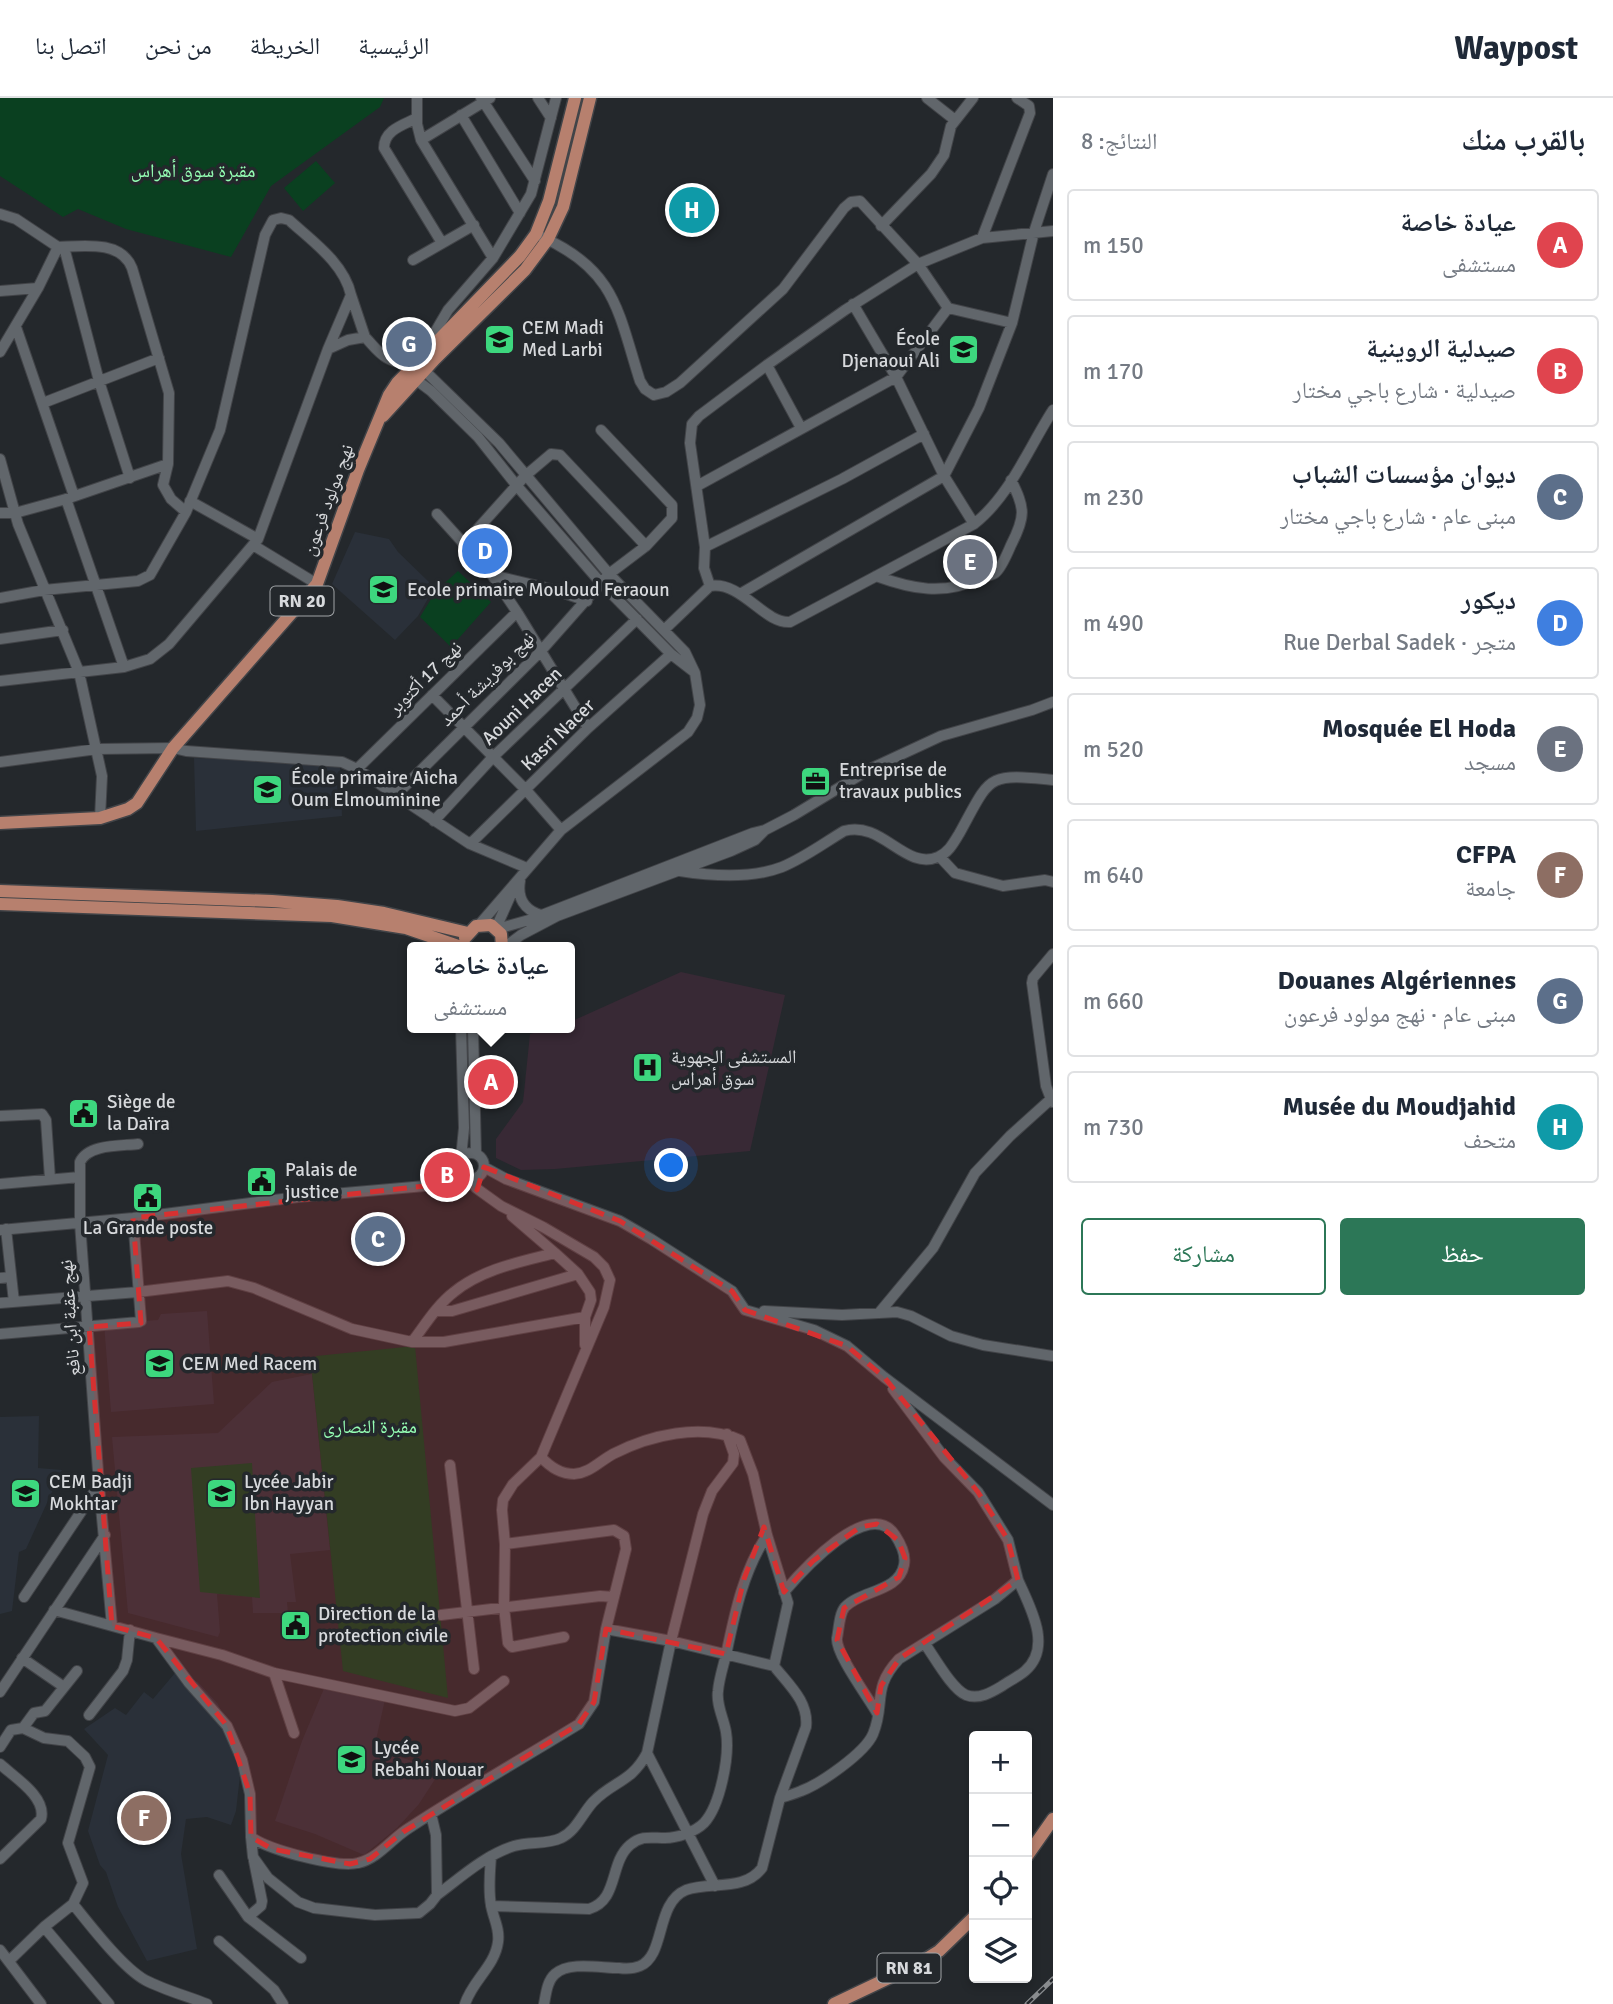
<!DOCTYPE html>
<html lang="ar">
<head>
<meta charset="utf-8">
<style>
  body { margin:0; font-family:Signika,"Noto Naskh Arabic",sans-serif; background:#f6f6f7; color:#1f2937; direction:rtl }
  .controls { position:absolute; right:21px; bottom:21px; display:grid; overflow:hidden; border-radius:7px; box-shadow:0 4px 10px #0003 }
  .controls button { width:63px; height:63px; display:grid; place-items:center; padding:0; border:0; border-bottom:2px solid #e0e1e3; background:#fff; color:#1f2937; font:35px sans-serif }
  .you { position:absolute; left:672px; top:1068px; width:24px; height:24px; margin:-18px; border:5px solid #fff; border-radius:50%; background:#1a73e8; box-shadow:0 0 0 10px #1a73e833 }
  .badge { display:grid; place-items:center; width:46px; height:46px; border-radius:50%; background:#2c7757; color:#fff; font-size:23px; font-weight:700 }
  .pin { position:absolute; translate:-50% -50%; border:4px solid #fff; box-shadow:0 2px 7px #0006 }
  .popup { position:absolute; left:407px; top:844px; width:168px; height:91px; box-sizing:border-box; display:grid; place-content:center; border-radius:7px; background:#fff; filter:drop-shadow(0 2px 5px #0005); font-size:23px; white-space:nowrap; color:#747a83 }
  .popup b { font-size:26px; color:#1f2937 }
  .popup::after { content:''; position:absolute; left:50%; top:100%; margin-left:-14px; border:14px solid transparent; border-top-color:#fff }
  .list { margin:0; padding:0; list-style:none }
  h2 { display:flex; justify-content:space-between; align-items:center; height:91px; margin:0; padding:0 28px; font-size:30px }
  h2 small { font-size:23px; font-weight:400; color:#747a83 }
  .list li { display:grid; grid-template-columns:46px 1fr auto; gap:21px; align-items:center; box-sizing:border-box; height:112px; margin:0 14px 14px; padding:0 14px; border:2px solid #e0e1e3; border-radius:7px }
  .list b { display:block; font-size:26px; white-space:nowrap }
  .list p { margin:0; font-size:23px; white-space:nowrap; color:#747a83 }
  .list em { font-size:23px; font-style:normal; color:#747a83 }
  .actions { display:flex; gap:14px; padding:21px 28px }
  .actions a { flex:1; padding:16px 0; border:2px solid #2c7757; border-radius:7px; text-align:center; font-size:24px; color:#2c7757 }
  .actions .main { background:#2c7757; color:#fff }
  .icon { flex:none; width:38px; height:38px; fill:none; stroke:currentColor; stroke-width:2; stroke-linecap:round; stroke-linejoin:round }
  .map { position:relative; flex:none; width:1053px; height:1906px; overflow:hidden; direction:ltr }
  header { display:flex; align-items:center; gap:42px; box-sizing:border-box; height:98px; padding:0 35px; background:#fff; border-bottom:2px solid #e0e1e3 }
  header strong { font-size:33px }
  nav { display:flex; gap:38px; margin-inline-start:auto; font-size:24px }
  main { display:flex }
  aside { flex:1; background:#fff }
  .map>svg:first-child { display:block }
  .built { fill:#2a3039 }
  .medical { fill:#382935 }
  .green { fill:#0a4020 }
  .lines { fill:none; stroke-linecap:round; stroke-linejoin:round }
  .minor-casing { stroke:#424448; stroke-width:12 }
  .major-casing { stroke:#424448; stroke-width:15 }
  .minor { stroke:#61666b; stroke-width:10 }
  .major { stroke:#b7806e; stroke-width:12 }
  .rail-casing { stroke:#898c8f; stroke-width:5 }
  .rail { stroke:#24282c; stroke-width:2.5; stroke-dasharray:8; stroke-linecap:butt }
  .marked { fill:#d63131; fill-opacity:0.2; stroke:#d63131; stroke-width:5; stroke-dasharray:14 9; stroke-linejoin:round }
  .labels { text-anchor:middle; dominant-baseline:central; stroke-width:7; stroke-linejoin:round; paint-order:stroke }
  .shield { fill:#24282c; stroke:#a1a4a7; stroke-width:2 }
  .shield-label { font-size:18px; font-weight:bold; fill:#d7d9dc }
  .park-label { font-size:19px; fill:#95feb4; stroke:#24282c }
  .poi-label { font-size:19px; fill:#d7d9dc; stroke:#24282c; text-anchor:start }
  .street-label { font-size:19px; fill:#d7d9dc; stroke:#24282c }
</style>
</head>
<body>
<header>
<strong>Waypost</strong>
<nav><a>الرئيسية</a><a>الخريطة</a><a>من نحن</a><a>اتصل بنا</a></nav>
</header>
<main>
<aside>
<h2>بالقرب منك<small>النتائج: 8</small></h2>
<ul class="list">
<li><span class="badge" style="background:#e0444e">A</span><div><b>عيادة خاصة</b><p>مستشفى</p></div><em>150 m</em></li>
<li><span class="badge" style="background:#e0444e">B</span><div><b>صيدلية الروينية</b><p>صيدلية · شارع باجي مختار</p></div><em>170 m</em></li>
<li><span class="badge" style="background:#5c6f8a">C</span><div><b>ديوان مؤسسات الشباب</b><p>مبنى عام · شارع باجي مختار</p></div><em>230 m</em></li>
<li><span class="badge" style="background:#3f7fe0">D</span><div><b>ديكور</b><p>متجر · Rue Derbal Sadek</p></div><em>490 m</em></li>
<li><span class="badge" style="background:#6b7280">E</span><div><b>Mosquée El Hoda</b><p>مسجد</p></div><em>520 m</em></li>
<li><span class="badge" style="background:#8d6e63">F</span><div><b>CFPA</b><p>جامعة</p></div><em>640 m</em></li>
<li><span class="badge" style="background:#5c6f8a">G</span><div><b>Douanes Algériennes</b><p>مبنى عام · نهج مولود فرعون</p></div><em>660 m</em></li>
<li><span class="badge" style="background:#0f9aa8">H</span><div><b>Musée du Moudjahid</b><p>متحف</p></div><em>730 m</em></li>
</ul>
<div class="actions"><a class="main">حفظ</a><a>مشاركة</a></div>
</aside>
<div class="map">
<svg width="1053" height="1906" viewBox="0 0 1053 1906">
  <rect width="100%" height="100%" fill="#24282c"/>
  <path class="built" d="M355,434L389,441L398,454L429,484L430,497L418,518L395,542L332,486Z
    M194,660L340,664L342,718L196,733Z
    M207,1213L214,1306L111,1314L104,1226L158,1222L161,1216Z
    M312,1276L330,1452L290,1456L296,1504H287L288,1515H253L252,1499L217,1496L220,1534L218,1539L128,1515L112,1339L218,1335L272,1284Z
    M39,1318L38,1370L62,1372L26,1451L19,1454L12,1513L0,1516V1319Z
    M175,1575L192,1589L197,1583L218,1606L242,1660L236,1713L231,1727L207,1719L186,1721L181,1756L197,1851L147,1863L118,1809L106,1774L100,1767L88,1733L108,1657L84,1631L115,1610L126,1617L144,1594L153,1601Z
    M328,1581L386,1597L374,1651L441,1672L419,1706L397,1730L364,1757L315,1736L275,1723L302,1643Z"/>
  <path class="medical" d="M681,874L785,897L750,1053L555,1071L521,1072L496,1060V1041L523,1004L530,936L550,930H570V924Z"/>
  <path class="green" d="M0,0H384L380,9L271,88L231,159L126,131L78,111L63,119L0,78Z
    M316,63L335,85L303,113L284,90Z
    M458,473L491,504L451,549L420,519L436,493Z
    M415,1248L448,1600L343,1573L312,1276L316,1258Z
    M252,1365L260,1500L200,1494L191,1370Z"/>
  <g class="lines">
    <defs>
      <path id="minor" d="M417,0V26L421,42L493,160
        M481,0L535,83
        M538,0L551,20
        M927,0L955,22
        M461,17L520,115
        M417,20C403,27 384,32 384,50L442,145
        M421,42L490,0
        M0,116L16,121L58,149
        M881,128L931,76L944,57L951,28L973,0
        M542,139C616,172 618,214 640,283L645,291L654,297L666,294L680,285L783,191L844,110L851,104L860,103L918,166L948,210L896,279L697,388
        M982,140L1030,15L1029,8L1017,0
        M64,149L99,283L130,380
        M413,162L474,127
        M0,193L38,190
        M853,206L896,279L944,378L974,426
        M948,210L1012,225
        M16,229L74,398
        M328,251L351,197L365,239
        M424,253L448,212L493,160L531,96L556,0
        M0,254L38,190L58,149C83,148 121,142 132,170L169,295L168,366L163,387L171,401L186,414L150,477L138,483L44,492L0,500
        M767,267L801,330
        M411,278L431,293L478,339L517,388L601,485L671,556L693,573
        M43,305L159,260
        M601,332L672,407V420L646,448
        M0,361L18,426L79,574L102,678L100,720
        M66,401L124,569
        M190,403L258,441
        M186,414L220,332L265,137L273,122L281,120L289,122C312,143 344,165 351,197
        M0,415H15L66,401L168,366
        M437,416L492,477L517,514L588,630
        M253,447L317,486
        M705,449L842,381L924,336
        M492,477L555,492L587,503
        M876,478C912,491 944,498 980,480C984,478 991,478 995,475C1001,471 1008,454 1011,447C1026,418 1025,410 1011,382
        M710,488C742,483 764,526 790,524L974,426C1010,398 1029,349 1053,312
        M740,496L944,378L979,310L1012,225L1034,134L1053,76
        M664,532L710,488L704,470L705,449L690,345L692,326L699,318L767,267L845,212L918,166L982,140L1053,133
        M0,541L63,532
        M0,583L124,569L150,561L169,546L258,441L328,251L348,242L365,239C372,246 378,255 387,260C400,268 411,263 425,273L499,345L609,476L685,554L695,575L700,607L697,620L688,634L561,732L479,827
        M432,597L526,692L561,732
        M0,664L97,651L173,650L186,653L342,664L357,671L470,746L527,770
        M357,671L517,514
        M395,698L540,554L609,476L646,448L560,357L551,356L525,378L465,445
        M434,723L493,659L637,521
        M470,746L588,630L671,556
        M940,759L955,775L1003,788L1045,782L1053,784
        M680,773C712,778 751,781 782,769C804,760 824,745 844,733C882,722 905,773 938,759C948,755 953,746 959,736C991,678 985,675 1053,682
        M520,783C517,800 524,812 541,817
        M496,830L513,792
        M497,831L529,822L753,735L765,732L794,717L870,671L941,638L1032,612L1053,604
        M505,849L521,837L557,818L731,753L755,742L765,732
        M473,930L476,1056
        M1051,1001L1046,988L1032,885L1033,880L1053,856
        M0,1018L42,1016L46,1022L50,1081
        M458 1068a13 13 0 1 1 26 0a13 13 0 1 1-26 0Z
        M461,1060L464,1030L461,930
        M484,1069L506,1081L620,1123L651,1141L732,1193L745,1212L814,1232L847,1248L884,1279L1053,1407
        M0,1086L80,1079
        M6,1131L14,1204
        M0,1132L133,1120L298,1099L425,1088L445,1083L461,1075
        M555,1155L578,1176L590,1194L591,1202L585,1219V1247
        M0,1180L11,1179
        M0,1205L138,1194L228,1183L254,1190L352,1231L412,1244H444L585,1219
        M435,1213H452L578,1176
        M764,1213L842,1217L897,1214L911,1218L951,1238L983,1247L1053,1258
        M879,1215L933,1150L975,1075L1010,1038L1051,1001L1053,1004
        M0,1236L139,1224L141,1223L133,1120
        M412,1244C425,1227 437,1207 454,1194C482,1171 520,1164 555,1155L512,1118
        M541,1359C550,1369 560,1376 574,1376C590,1375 600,1363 613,1356C650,1337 701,1325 740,1342L753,1376L767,1437L788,1505L774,1568C789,1587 809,1604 806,1629L780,1700L762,1770C744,1794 710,1783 686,1792C655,1805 666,1857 640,1868C633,1871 626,1871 619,1870C601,1870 569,1863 555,1876C547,1883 546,1896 544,1906
        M450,1367L474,1571
        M505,1446L504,1509L508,1545L512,1549L564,1539
        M784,1494C801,1474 869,1398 895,1437C901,1446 906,1457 904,1467C899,1494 861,1492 845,1509C839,1516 839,1531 837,1540C835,1555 868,1599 877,1615
        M24,1499L99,1387
        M54,1512L156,1540L189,1585L227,1628L242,1662L250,1696L251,1739C269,1752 337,1770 358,1765C377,1761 391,1742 406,1732C462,1695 522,1661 579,1626L594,1604L606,1531L626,1451L624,1438L614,1432L505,1446L502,1412L503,1402L513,1386L541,1359L604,1209L610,1182L604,1169L594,1159L543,1129L501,1108L476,1090L468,1080
        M441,1517L600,1498L614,1499
        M112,1528L99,1387L80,1125V1064C88,1046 121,1048 138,1046
        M606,1531L671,1543L774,1568
        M156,1540L222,1557L274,1575L455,1613L469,1610L504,1583
        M925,1546C935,1560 952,1591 966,1597C979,1602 992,1594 1002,1588C1009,1583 1018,1579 1025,1573C1053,1549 1030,1509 1018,1482
        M22,1560L64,1589
        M274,1575L294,1635
        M0,1594L105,1437
        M89,1617L123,1573L127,1562L130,1532
        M23,1630L34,1615L45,1613L77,1573
        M0,1649L11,1632L23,1630L44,1640L68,1643L85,1659L90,1669L68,1745L83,1785L73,1806L44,1829L10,1862
        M647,1655L715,1788
        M0,1666C14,1679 47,1699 41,1721L0,1761
        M780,1700C787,1698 794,1696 801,1693C820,1686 865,1655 873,1636C886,1605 871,1591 899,1561L995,1501L1018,1482L1008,1442L978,1394L944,1359L893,1291
        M431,1716L436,1737L437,1797
        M251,1739L253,1759L268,1780L298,1804L314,1810L375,1817L419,1815L430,1806L437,1797C460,1780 485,1757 514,1748C529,1743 547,1747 561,1740C576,1733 582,1716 593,1704C613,1683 631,1685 647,1655L671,1543L703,1416L712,1393L733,1365L734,1356L727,1336
        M219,1777L248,1819L261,1808L262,1803L254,1763
        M73,1806C90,1827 122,1869 145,1882C164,1892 187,1898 207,1906
        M491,1808L589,1811C619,1802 609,1765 630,1747C642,1737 651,1740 665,1740C677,1740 695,1734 704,1725C720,1708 730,1658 726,1634C724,1621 716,1607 718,1593C719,1581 723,1569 726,1557C735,1514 743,1474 767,1437
        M248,1819L301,1860
        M44,1829L109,1906
        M219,1843L274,1892L283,1906
        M0,1852L41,1906
        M465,1906C472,1883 495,1868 498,1844C500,1830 493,1820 491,1807C488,1792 490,1774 491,1758"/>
      <path id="major" d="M383,318L435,261L525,172L548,141L563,109L590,0
        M0,725L100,720L128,711L137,705L173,650L317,486L358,372L389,297L397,285L520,158L536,136L549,103L575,0
        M0,793L272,803L337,808L384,815L468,835
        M0,806L332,818L406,830L461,849
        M465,840L476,828L491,827L501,836L502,849
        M1027,1758L1053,1721
        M834,1906L918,1866L939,1853L974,1819"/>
    </defs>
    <use href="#minor" class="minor-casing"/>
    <use href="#major" class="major-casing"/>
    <use href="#minor" class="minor"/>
    <use href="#major" class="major"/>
    <defs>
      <path id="rail" d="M1027,1906L1053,1881"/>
    </defs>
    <use href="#rail" class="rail-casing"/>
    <use href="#rail" class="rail"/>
  </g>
  <path class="marked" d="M484,1069L620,1123L732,1193L745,1212L847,1248L884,1279L978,1394L1008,1442L1018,1482L899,1561L881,1588L877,1615L837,1542L844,1510L899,1479L905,1460L898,1442L877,1426L860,1429L813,1463L784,1494L764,1429L744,1481L726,1556L606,1531L594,1604L579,1626L403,1734L370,1761L350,1766L272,1751L251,1739L250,1696L227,1628L156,1540L112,1528L89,1229L141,1225L133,1120L425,1088L461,1075L477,1092Z"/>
  <defs>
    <symbol id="school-square" viewBox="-11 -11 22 22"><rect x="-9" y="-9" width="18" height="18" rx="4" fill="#3dd77e" stroke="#24282c"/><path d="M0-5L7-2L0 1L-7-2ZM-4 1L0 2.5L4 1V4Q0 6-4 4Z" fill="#111"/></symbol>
    <symbol id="office-square" viewBox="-11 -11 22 22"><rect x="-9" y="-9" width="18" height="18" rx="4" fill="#3dd77e" stroke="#24282c"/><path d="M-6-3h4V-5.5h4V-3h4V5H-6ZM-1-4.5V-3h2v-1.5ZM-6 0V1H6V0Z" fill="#111"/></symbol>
    <symbol id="hospital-square" viewBox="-11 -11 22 22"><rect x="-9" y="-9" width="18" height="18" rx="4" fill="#3dd77e" stroke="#24282c"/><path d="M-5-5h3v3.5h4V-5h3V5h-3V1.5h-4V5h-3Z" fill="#111"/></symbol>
    <symbol id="civic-square" viewBox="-11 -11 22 22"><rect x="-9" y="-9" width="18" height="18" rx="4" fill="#3dd77e" stroke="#24282c"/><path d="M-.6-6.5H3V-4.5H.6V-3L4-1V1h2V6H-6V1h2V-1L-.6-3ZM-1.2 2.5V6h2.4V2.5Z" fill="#111"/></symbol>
  </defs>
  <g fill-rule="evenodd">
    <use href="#school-square" x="482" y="224" width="35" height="35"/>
    <use href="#school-square" x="946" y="234" width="35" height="35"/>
    <use href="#school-square" x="366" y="474" width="35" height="35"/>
    <use href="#office-square" x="798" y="666" width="35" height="35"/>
    <use href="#school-square" x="250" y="674" width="35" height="35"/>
    <use href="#hospital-square" x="630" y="952" width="35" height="35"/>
    <use href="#civic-square" x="66" y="998" width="35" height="35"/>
    <use href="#civic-square" x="244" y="1066" width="35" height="35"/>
    <use href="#civic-square" x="130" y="1082" width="35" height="35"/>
    <use href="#school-square" x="142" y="1248" width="35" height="35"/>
    <use href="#school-square" x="8" y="1378" width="35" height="35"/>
    <use href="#school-square" x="204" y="1378" width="35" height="35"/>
    <use href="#civic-square" x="278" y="1510" width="35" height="35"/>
    <use href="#school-square" x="334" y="1644" width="35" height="35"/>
  </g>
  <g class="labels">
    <g class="shield">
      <rect x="270.5" y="488.5" width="63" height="29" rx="5"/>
      <rect x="877.5" y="1855.5" width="63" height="29" rx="5"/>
    </g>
    <g class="shield-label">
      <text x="302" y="503">RN 20</text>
      <text x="909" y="1870">RN 81</text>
    </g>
    <g class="park-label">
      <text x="193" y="73">مقبرة سوق أهراس</text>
      <text x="370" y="1329">مقبرة النصارى</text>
    </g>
    <g class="poi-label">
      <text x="522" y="230">CEM Madi<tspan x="522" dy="22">Med Larbi</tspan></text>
      <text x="940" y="241" text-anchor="end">École<tspan x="940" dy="22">Djenaoui Ali</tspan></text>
      <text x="407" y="492">Ecole primaire Mouloud Feraoun</text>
      <text x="839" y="672">Entreprise de<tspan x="839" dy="22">travaux publics</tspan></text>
      <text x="291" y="680">École primaire Aicha<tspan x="291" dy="22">Oum Elmouminine</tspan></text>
      <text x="671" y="959">المستشفى الجهوية<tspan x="671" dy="22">سوق أهراس</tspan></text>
      <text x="107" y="1004">Siège de<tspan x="107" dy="22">la Daïra</tspan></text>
      <text x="285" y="1072">Palais de<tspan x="285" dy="22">justice</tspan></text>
      <text x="148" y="1130" text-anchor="middle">La Grande poste</text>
      <text x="182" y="1266">CEM Med Racem</text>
      <text x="49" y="1384">CEM Badji<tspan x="49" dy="22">Mokhtar</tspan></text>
      <text x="244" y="1384">Lycée Jabir<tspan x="244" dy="22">Ibn Hayyan</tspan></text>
      <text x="318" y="1516">Direction de la<tspan x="318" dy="22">protection civile</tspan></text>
      <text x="374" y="1650">Lycée<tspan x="374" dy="22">Rebahi Nouar</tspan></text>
    </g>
    <g class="street-label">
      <text transform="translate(328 402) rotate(-70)">نهج مولود فرعون</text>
      <text transform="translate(425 580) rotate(-45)">نهج 17 أكتوبر</text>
      <text transform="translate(487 581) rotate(-45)">نهج بوفريشة أحمد</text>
      <text transform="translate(522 608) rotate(-44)">Aouni Hacen</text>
      <text transform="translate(558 637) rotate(-44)">Kasri Nacer</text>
      <text transform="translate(70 1220) rotate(-94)">نهج عقبة ابن نافع</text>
    </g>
  </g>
</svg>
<div class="controls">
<button>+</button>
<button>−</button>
<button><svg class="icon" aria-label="locate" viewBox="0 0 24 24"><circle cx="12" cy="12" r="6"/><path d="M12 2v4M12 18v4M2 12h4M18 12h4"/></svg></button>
<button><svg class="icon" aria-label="layers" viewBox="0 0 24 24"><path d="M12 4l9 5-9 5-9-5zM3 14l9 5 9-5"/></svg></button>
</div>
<div class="you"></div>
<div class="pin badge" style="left:491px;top:984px;background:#e0444e">A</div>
<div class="popup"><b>عيادة خاصة</b>مستشفى</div>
<div class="pin badge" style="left:447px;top:1077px;background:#e0444e">B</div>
<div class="pin badge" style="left:378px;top:1141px;background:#5c6f8a">C</div>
<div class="pin badge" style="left:485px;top:453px;background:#3f7fe0">D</div>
<div class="pin badge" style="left:970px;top:464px;background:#6b7280">E</div>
<div class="pin badge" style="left:144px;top:1720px;background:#8d6e63">F</div>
<div class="pin badge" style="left:409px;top:246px;background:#5c6f8a">G</div>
<div class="pin badge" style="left:692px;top:112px;background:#0f9aa8">H</div>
</div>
</main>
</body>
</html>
